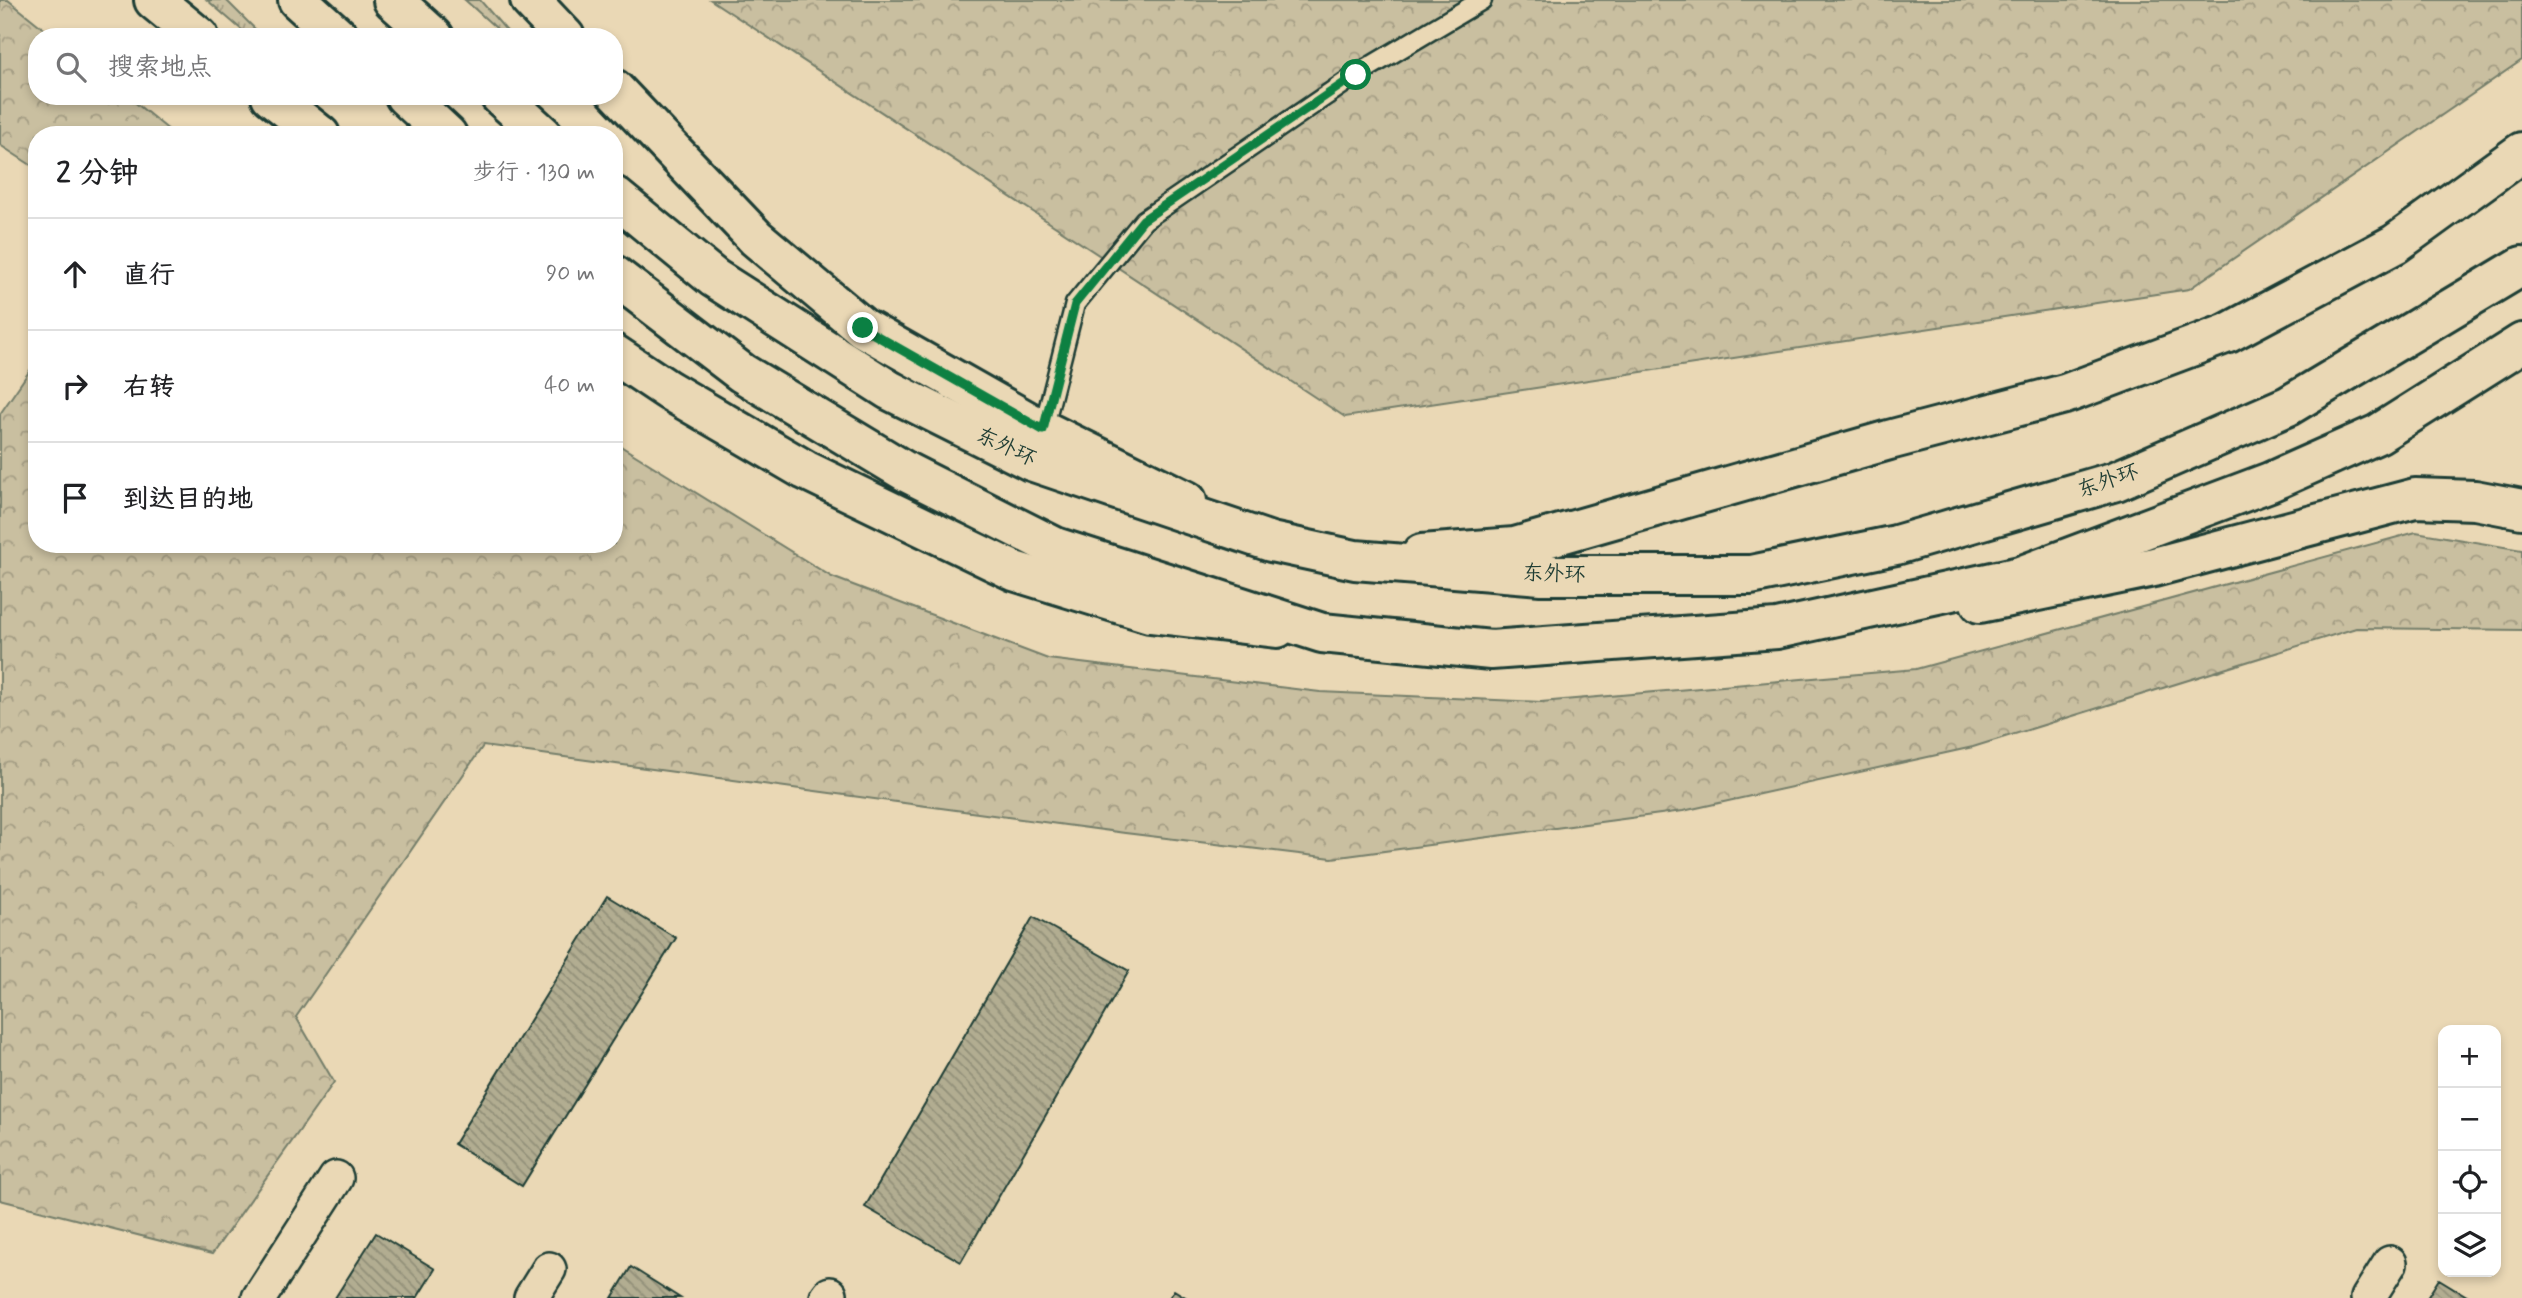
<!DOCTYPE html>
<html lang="zh">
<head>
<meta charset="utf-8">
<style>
  body { margin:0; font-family:Mynerve,"LXGW WenKai TC",sans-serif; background:#f6f6f6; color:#202124 }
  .controls { position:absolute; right:21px; bottom:21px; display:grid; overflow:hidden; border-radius:14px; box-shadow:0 4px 10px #0003 }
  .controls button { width:63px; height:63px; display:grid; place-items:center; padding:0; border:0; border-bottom:2px solid #e0e0e0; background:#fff; color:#202124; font:35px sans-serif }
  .stop { position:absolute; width:21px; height:21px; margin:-16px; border:5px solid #0b8043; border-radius:50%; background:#fff }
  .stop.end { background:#0b8043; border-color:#fff; box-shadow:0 2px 7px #0008 }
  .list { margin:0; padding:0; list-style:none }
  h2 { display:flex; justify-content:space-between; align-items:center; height:91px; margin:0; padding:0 28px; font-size:30px }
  h2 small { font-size:23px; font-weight:400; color:#757577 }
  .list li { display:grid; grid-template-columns:46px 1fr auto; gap:21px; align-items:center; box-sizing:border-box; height:112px; padding:0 28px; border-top:2px solid #e0e0e0 }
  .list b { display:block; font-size:26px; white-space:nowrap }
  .list em { font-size:23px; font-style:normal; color:#757577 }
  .icon { flex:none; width:38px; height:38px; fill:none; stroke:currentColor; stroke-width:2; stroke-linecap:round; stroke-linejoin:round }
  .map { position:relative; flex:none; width:2522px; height:1298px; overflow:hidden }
  .search { position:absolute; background:#fff; box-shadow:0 4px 10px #0003; left:28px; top:28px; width:595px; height:77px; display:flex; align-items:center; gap:18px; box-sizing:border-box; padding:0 24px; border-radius:28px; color:#757577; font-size:26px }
  .panel { position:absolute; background:#fff; box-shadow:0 4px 10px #0003; left:28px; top:126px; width:595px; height:427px; border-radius:28px }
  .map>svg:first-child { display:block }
  .grass { fill:url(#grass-tufts); stroke:#747e6a; stroke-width:2 }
  .forest { fill:url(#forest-crowns); stroke:#747e6a; stroke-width:2 }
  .building { fill:url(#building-back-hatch); stroke:#1f3d34; stroke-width:2 }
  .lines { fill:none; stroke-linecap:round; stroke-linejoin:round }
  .service-casing { stroke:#1f3d34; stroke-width:23 }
  .minor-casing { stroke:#1f3d34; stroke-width:38 }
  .primary-casing { stroke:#1f3d34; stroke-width:44 }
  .trunk-casing { stroke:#1f3d34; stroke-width:44 }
  .service { stroke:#ead8b5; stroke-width:18 }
  .minor { stroke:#ead8b5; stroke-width:33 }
  .primary { stroke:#ead8b5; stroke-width:38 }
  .trunk { stroke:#ead8b5; stroke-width:38 }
  .route { stroke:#0b8043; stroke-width:9 }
  .labels { text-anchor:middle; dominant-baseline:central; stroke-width:5; stroke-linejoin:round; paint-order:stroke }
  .street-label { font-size:21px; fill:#1f3d34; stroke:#ead8b5 }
</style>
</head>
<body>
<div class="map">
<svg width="2522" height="1298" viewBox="0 0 2522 1298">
  <defs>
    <pattern id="grass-tufts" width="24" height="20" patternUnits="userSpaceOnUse" patternTransform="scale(1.75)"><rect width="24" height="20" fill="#c9bfa0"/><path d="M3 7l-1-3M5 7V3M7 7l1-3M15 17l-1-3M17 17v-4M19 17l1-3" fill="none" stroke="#a39c83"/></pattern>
    <pattern id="forest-crowns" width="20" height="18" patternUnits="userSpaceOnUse" patternTransform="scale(1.75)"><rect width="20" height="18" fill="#c9bfa0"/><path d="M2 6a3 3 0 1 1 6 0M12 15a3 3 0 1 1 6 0" fill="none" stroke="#a39c83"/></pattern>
    <pattern id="building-back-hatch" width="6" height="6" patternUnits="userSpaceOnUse" patternTransform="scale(1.75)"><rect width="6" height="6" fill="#b2ad91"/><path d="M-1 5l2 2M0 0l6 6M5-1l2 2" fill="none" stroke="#908e77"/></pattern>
  </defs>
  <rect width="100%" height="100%" fill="#ead8b5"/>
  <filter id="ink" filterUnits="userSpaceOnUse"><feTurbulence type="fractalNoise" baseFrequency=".0143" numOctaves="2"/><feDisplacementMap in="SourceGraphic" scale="14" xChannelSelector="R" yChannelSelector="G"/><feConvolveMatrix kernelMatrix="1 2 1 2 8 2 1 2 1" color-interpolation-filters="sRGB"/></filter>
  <g filter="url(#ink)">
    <path class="grass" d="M207,0H226L263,37H250Z
      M465,0H480L512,37H506Z"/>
    <path class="forest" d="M0,0H8L54,37H37V96H127L175,135H37V169L0,145Z
      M711,0H2522V60L2189,289L1345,417Z
      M37,360V544H614V442L832,577L1048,659L1320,692L1541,702L1916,669L2416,532L2522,550V630L2356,628L1973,747L1683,811L1332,858L1125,833L483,746L296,1017L334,1082L212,1254L0,1200V414Z"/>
    <path class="building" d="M607,896L676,938L522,1186L454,1144Z
      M1033,917L1129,971L961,1262L865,1207Z
      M376,1233L435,1269L417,1298H335Z
      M631,1267L680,1298H612Z
      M2439,1279L2470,1298H2427Z
      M1174,1290L1187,1298H1169Z"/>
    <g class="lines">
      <defs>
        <path id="service" d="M1043,430L1075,304L1144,220L1356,75L1482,0"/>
        <path id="minor" d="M259,1298L336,1178
          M531,1298L549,1269
          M827,1298L830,1294
          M2368,1298L2390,1263"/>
        <path id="primary" d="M154,0L199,37
          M530,0L565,37
          M614,89L756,238L863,328L1043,430L1187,501
          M271,96L320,135
          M614,354L668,390L805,470L1014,571L1150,613L1277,628
          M1422,554L1515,547L1889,440L2065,394L2228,333L2395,244L2522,152
          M1980,603L2154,567L2415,498L2475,500L2522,509"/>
        <path id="trunk" d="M298,0L339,37
          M393,0L434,37
          M405,96L447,135
          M500,96L543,135
          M614,196L714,278L889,390L1031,461L1271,542L1355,560L1541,575H1751L1896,545L2116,481L2288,406L2522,266
          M614,275L742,373L908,473L1055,547L1322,633L1491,650L1777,629L2020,576L2270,482L2378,434L2522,343"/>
      </defs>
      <use href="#service" class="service-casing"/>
      <use href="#minor" class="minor-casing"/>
      <use href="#primary" class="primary-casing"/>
      <use href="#trunk" class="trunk-casing"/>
      <use href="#service" class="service"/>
      <use href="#minor" class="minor"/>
      <use href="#primary" class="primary"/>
      <use href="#trunk" class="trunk"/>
    </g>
  </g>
  <g class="lines" filter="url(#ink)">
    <path class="route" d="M863,328L1043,430L1075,304L1143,220L1356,75"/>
  </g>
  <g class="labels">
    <g class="street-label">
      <text transform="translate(1006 447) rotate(25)">东外环</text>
      <text transform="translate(2108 481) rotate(-19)">东外环</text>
      <text transform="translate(1554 574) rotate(2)">东外环</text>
    </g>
  </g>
</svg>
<div class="controls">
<button>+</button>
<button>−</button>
<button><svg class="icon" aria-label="locate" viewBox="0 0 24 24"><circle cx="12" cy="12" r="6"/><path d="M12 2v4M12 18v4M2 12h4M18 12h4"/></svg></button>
<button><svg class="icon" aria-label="layers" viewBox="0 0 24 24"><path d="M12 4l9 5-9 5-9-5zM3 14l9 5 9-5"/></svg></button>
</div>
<div class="stop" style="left:1356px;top:75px"></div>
<div class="stop end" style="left:863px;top:328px"></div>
<div class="search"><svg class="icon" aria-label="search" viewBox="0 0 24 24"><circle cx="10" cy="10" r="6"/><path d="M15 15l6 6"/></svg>搜索地点</div>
<section class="panel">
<h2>2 分钟<small>步行 · 130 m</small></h2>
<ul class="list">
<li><svg class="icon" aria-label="ahead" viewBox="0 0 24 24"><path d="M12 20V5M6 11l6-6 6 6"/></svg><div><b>直行</b></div><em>90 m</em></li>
<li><svg class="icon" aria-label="right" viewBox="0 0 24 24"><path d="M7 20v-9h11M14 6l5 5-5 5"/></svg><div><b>右转</b></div><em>40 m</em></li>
<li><svg class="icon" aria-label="arrive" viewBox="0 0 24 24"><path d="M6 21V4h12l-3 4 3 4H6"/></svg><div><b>到达目的地</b></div></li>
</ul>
</section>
</div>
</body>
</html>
